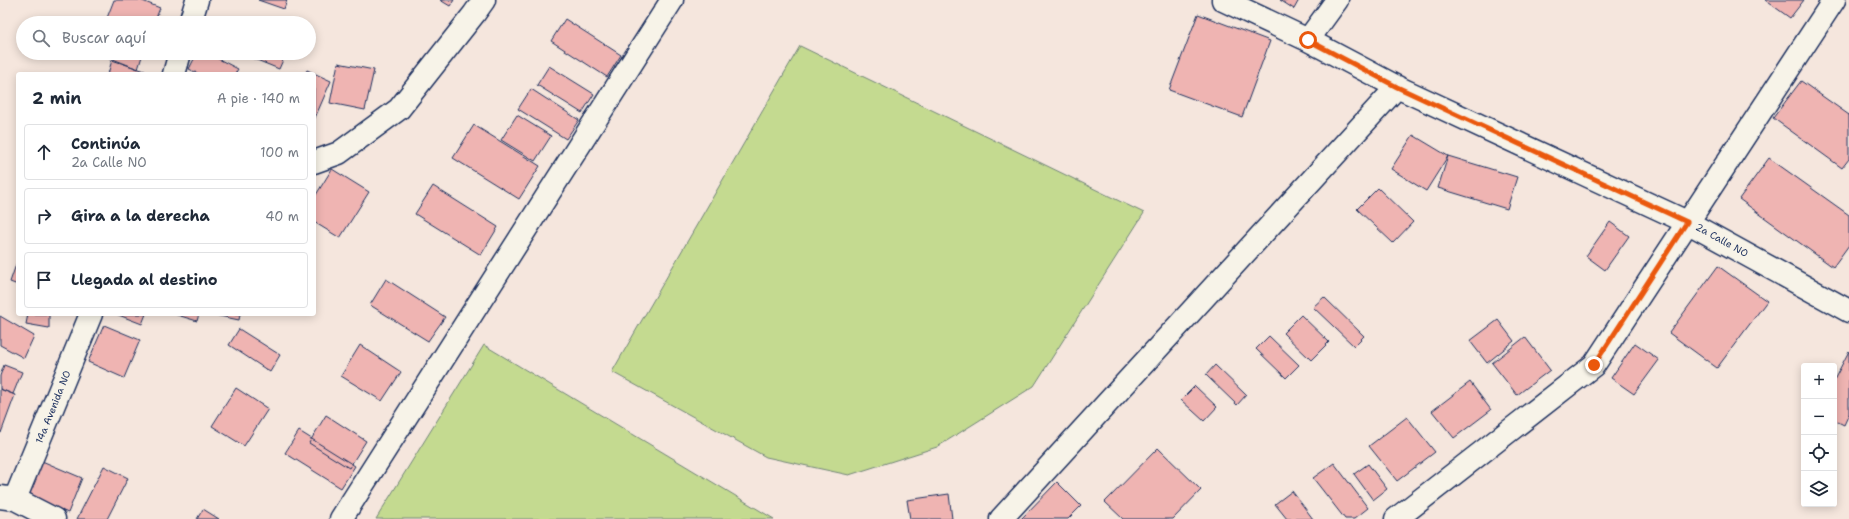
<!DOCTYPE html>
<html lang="es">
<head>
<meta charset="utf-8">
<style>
  body { margin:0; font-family:"Shantell Sans",sans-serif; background:#f2f2f3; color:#1f2937 }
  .controls { position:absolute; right:12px; bottom:12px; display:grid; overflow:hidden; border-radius:4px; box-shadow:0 2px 10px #0003 }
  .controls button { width:36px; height:36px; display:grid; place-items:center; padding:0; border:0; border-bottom:1px solid #e0e1e3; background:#fff; color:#1f2937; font:20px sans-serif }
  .stop { position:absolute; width:12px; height:12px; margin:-9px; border:3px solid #ea580c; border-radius:50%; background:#fff }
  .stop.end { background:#ea580c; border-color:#fff; box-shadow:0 1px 4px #0008 }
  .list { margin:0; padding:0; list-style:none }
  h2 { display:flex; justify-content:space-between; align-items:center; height:52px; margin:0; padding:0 16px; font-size:17px }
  h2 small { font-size:13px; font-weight:400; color:#747a83 }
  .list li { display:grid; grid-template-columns:26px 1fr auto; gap:12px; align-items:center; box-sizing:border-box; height:56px; margin:0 8px 8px; padding:0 8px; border:1px solid #e0e1e3; border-radius:4px }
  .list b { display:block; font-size:15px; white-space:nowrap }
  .list p { margin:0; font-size:13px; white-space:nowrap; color:#747a83 }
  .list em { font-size:13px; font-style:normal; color:#747a83 }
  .icon { flex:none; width:22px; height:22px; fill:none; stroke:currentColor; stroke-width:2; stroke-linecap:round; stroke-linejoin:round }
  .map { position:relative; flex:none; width:1849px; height:519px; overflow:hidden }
  .search { position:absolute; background:#fff; box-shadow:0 2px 10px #0003; left:16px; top:16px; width:300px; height:44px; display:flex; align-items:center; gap:10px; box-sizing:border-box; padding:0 14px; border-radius:22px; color:#747a83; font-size:15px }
  .panel { position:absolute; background:#fff; box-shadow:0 2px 10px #0003; left:16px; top:72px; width:300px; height:244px; border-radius:4px }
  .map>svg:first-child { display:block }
  .green { fill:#c4da90; stroke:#708477 }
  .building { fill:#efb4b2; stroke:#1b2f5e }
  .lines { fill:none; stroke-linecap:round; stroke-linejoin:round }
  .minor-casing { stroke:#1b2f5e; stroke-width:25 }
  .minor { stroke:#f7f3e8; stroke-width:22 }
  .route { stroke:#ea580c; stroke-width:5 }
  .labels { text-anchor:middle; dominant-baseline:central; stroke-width:4; stroke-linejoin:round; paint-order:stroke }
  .street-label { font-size:10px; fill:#1b2f5e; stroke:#f7f3e8 }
</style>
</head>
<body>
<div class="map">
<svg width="1849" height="519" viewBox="0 0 1849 519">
  <rect width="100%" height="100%" fill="#f5e6dd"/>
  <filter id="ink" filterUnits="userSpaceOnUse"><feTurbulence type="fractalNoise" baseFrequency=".025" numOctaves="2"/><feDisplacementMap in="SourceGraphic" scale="8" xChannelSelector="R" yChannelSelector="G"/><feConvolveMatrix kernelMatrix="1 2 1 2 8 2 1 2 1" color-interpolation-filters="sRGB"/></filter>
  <g filter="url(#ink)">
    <path class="green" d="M800,46L1144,213L1034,386L937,447L849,475L766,457L612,372Z
      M484,345L774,519H376Z"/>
    <path class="building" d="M114,0H140L160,8L154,23H105Z
      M258,0H287L284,9Z
      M440,0H454L450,6Z
      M1280,0H1299L1294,9Z
      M1765,0H1804L1790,18Z
      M1198,14L1270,41L1242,117L1169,90Z
      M565,19L621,55L607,77L551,41Z
      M98,53H143L138,69Z
      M197,53H207L238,69L235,74H199L189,69Z
      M249,53H286L279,69L247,56Z
      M112,60L145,71L144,74H108Z
      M338,63L374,70L365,110L330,103Z
      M549,66L594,94L582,113L537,85Z
      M307,70L331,81L314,120V74H305Z
      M1801,81L1849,115V159L1842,168L1773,118Z
      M531,89L579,120L566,139L518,109Z
      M517,115L551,136L535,161L501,140Z
      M474,125L540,166L519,199L453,158Z
      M1413,135L1448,156L1426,191L1391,169Z
      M1448,156L1517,177L1507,209L1438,188Z
      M1769,158L1849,215V245L1833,267L1739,199Z
      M332,169L369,192L340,238L314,222V198Z
      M433,186L498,227L481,255L415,214Z
      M1378,188L1413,222L1393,243L1357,209Z
      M1610,222L1629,236L1605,270L1586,256Z
      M18,259V285L10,282Z
      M1718,266L1767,301L1717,368L1669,333Z
      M386,279L445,317L428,341L370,305Z
      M1324,297L1364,336L1354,346L1313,307Z
      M28,314H49V328L26,324Z
      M116,314H146L142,324Z
      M174,314H199L197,321Z
      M210,314H240L239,320Z
      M1301,315L1329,342L1311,360L1283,333Z
      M0,316L34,336L24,358L0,345Z
      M1498,320L1514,341L1487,363L1470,341Z
      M104,325L140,340L124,378L88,362Z
      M239,329L280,355L270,372L229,345Z
      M1269,336L1299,365L1286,378L1256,349Z
      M1525,337L1550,370L1517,395L1492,363Z
      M1635,343L1659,360L1634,394L1611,378Z
      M360,345L401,372L382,401L341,376Z
      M1849,351V414L1844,425L1834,420V380Z
      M4,365L22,372L13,394L0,389V376Z
      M1215,365L1246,395L1237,405L1206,375Z
      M1470,382L1491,410L1454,438L1432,411Z
      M1195,386L1217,407L1204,421L1181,400Z
      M236,388L268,409L244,446L212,426Z
      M0,389L15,395L1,433H0Z
      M326,415L366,441L349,468L309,443Z
      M1407,417L1435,452L1397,481L1369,446Z
      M299,431L355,466L341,488L285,453Z
      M1158,448L1201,490L1173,519H1123L1105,502Z
      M42,461L82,478L68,513L27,495Z
      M1334,463L1368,508L1354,519H1345L1313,478Z
      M1368,464L1387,489L1373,500L1354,474Z
      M104,466L128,478L107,519H77Z
      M1057,482L1081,506L1068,519H1021Z
      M1292,491L1313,519H1287L1275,504Z
      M949,494L952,519H910L907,500Z
      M203,509L219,519H197Z"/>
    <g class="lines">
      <defs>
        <path id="minor" d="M1223,0L1308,40L1397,87L1687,222L1849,311
          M190,23L197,0
          M1308,40L1337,0
          M174,74L180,53
          M314,162L339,153L399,109L474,14L484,0
          M0,497L15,499L54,519
          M15,499L91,314
          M341,519L672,0
          M1001,519L1397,87
          M1396,519L1594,365L1834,0"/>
      </defs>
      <use href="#minor" class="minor-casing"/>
      <use href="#minor" class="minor"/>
    </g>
  </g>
  <g class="lines" filter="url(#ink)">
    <path class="route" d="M1308,40L1397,87L1687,222L1594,365"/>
  </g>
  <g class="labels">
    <g class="street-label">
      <text transform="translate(1722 240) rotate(29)">2a Calle NO</text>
      <text transform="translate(53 407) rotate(-68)">14a Avenida NO</text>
    </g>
  </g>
</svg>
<div class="controls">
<button>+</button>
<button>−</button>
<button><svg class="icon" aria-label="locate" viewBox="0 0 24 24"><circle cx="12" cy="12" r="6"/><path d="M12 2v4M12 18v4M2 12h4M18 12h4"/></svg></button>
<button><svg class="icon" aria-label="layers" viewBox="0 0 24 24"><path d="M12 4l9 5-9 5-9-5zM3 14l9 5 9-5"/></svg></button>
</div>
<div class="stop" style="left:1308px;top:40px"></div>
<div class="stop end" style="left:1594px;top:365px"></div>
<div class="search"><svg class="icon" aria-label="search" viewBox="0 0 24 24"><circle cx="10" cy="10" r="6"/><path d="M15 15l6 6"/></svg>Buscar aquí</div>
<section class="panel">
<h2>2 min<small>A pie · 140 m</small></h2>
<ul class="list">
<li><svg class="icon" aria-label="ahead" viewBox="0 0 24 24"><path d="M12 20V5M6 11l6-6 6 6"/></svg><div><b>Continúa</b><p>2a Calle NO</p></div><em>100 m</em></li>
<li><svg class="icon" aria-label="right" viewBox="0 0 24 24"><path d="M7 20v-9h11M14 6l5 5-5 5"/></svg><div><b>Gira a la derecha</b></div><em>40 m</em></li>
<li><svg class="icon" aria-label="arrive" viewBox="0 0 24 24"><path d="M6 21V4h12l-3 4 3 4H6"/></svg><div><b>Llegada al destino</b></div></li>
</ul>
</section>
</div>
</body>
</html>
